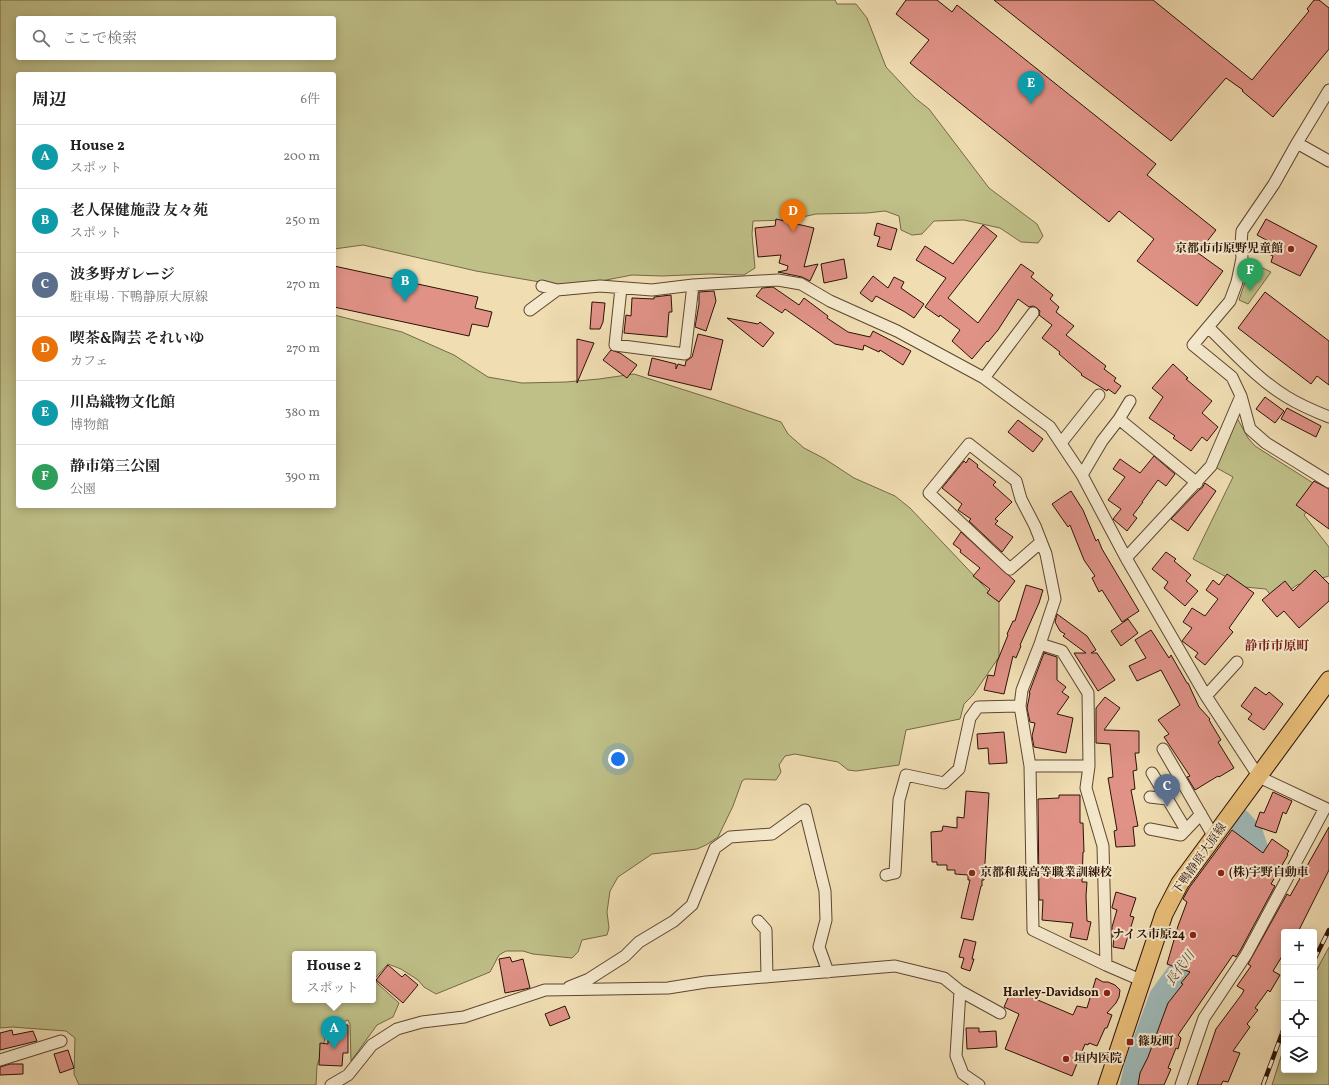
<!DOCTYPE html>
<html lang="ja">
<head>
<meta charset="utf-8">
<style>
  body { margin:0; font-family:Vollkorn,"Noto Serif JP",serif; background:#f6f6f6; color:#202124 }
  .controls { position:absolute; right:12px; bottom:12px; display:grid; overflow:hidden; border-radius:4px; box-shadow:0 2px 10px #0003 }
  .controls button { width:36px; height:36px; display:grid; place-items:center; padding:0; border:0; border-bottom:1px solid #e0e0e0; background:#fff; color:#202124; font:20px sans-serif }
  .you { position:absolute; left:618px; top:759px; width:14px; height:14px; margin:-10px; border:3px solid #fff; border-radius:50%; background:#1a73e8; box-shadow:0 0 0 6px #1a73e833 }
  .badge { display:grid; place-items:center; width:26px; height:26px; border-radius:50%; background:#8f2418; color:#fff; font-size:13px; font-weight:700 }
  .pin { position:absolute; translate:-50% -33px; filter:drop-shadow(0 1px 2px #0008) }
  .pin::after { content:''; position:absolute; top:21px; width:14px; height:12px; background:inherit; clip-path:polygon(0 0,100% 0,50% 100%) }
  .popup { position:absolute; left:292px; top:951px; width:84px; height:52px; box-sizing:border-box; display:grid; place-content:center; border-radius:4px; background:#fff; filter:drop-shadow(0 1px 3px #0005); font-size:13px; white-space:nowrap; color:#757577 }
  .popup b { font-size:15px; color:#202124 }
  .popup::after { content:''; position:absolute; left:50%; top:100%; margin-left:-8px; border:8px solid transparent; border-top-color:#fff }
  .list { margin:0; padding:0; list-style:none }
  h2 { display:flex; justify-content:space-between; align-items:center; height:52px; margin:0; padding:0 16px; font-size:17px }
  h2 small { font-size:13px; font-weight:400; color:#757577 }
  .list li { display:grid; grid-template-columns:26px 1fr auto; gap:12px; align-items:center; box-sizing:border-box; height:64px; padding:0 16px; border-top:1px solid #e0e0e0 }
  .list b { display:block; font-size:15px; white-space:nowrap }
  .list p { margin:0; font-size:13px; white-space:nowrap; color:#757577 }
  .list em { font-size:13px; font-style:normal; color:#757577 }
  .icon { flex:none; width:22px; height:22px; fill:none; stroke:currentColor; stroke-width:2; stroke-linecap:round; stroke-linejoin:round }
  .map { position:relative; flex:none; width:1329px; height:1085px; overflow:hidden }
  .search { position:absolute; background:#fff; box-shadow:0 2px 10px #0003; left:16px; top:16px; width:320px; height:44px; display:flex; align-items:center; gap:10px; box-sizing:border-box; padding:0 14px; border-radius:4px; color:#757577; font-size:15px }
  .panel { position:absolute; background:#fff; box-shadow:0 2px 10px #0003; left:16px; top:72px; width:320px; height:436px; border-radius:4px }
  .map>svg:first-child { display:block }
  .green { fill:#bfbf88; stroke:#766846; fill-rule:evenodd }
  .lines { fill:none; stroke-linecap:round; stroke-linejoin:round }
  .river { stroke:#9fb9b7; stroke-width:24 }
  .building { fill:#e09287; stroke:#2c1205 }
  .street-casing { stroke:#5d4530; stroke-width:13 }
  .primary-casing { stroke:#2c1205; stroke-width:19 }
  .street { stroke:#f5e9cd; stroke-width:11 }
  .primary { stroke:#e8be79; stroke-width:17 }
  .rail-casing { stroke:#2c1205; stroke-width:4.5 }
  .rail { stroke:#f5e9cd; stroke-width:3; stroke-dasharray:9; stroke-linecap:butt }
  .poi-dot { fill:#8f2418; stroke:#f5e9cd; stroke-width:1.5 }
  .labels { text-anchor:middle; dominant-baseline:central; stroke-width:4; stroke-linejoin:round; paint-order:stroke }
  .poi-label { font-size:12px; font-weight:bold; fill:#2c1205; stroke:#f5e9cd; text-anchor:start }
  .street-label { font-size:12px; fill:#2c1205; stroke:#f5e9cd }
  .neighbourhood-label { font-size:13px; font-weight:bold; fill:#7a1f14; stroke:#f5e9cd }
  .water-label { font-size:13px; font-style:italic; fill:#544c43; stroke:#f5e9cd }
</style>
</head>
<body>
<div class="map">
<svg width="1329" height="1085" viewBox="0 0 1329 1085">
  <rect width="100%" height="100%" fill="#f0ddb2"/>
  <filter id="stains"><feTurbulence type="fractalNoise" baseFrequency=".005" numOctaves="4"/><feColorMatrix values="0 0 0 0 .2 0 0 0 0 .09 0 0 0 0 .02 0 0 0 .5 -.17"/></filter>
  <radialGradient id="worn" r=".72"><stop offset=".6" stop-color="#630" stop-opacity="0"/><stop offset="1" stop-color="#630" stop-opacity=".3"/></radialGradient>
  <path class="green" d="M0,0H835L837,4H856L867,18L886,67L915,98L929,109L989,188L1037,224L1043,236L1038,243L1021,242L1000,228L964,220L934,221L922,234L912,235L901,230L899,216L885,211L867,213L816,214L789,220L753,221L752,234L755,268L744,275L709,274L662,276L632,275L601,281L563,286L476,271L363,245L334,249V74H18V506H334V315L402,332L454,355L488,377L522,383L566,382L599,379L634,374L716,400L781,422L788,434L804,448L825,459L854,478L895,496L910,508L999,602V657L973,695L964,704L960,719L906,730L899,765L856,771L848,770L838,762L795,754L785,756L779,765L781,772L776,780L745,779L742,781L733,806L718,837L706,845L697,849L652,854L618,877L610,891L607,912L609,928L607,935L582,940L578,952L572,958L533,954L523,951H506L499,955L490,972L436,994L424,987L418,980L401,969L388,964L387,965L375,978L377,983L399,1003L393,1017L377,1025L351,1061L350,1024L348,1020C336,1024 340,1029 324,1025L322,1027L326,1033L323,1047L317,1066L316,1085H79L74,1074L75,1038L66,1031L12,1027L0,1028ZM18,18H334V58H18ZM295,954H373V1000H295Z
    M1250,262L1271,272L1248,304L1239,300L1245,282Z
    M1237,418L1248,438L1255,446L1324,490L1304,515L1329,547V576L1297,585L1275,601L1266,589L1245,587L1193,559L1233,477L1215,467Z
    M1329,947V1085H1272L1284,1047V1070H1314V975Z"/>
  <g class="lines">
    <path class="river" d="M1240,821L1251,833L1256,848L1244,879
      M1132,1085L1137,1063L1161,997L1201,942"/>
  </g>
  <path class="building" d="M906,0H937L952,12L957,5L1156,164L1147,175L1216,230L1198,253L1223,271L1197,306L1137,261L1154,239L1119,211L1109,222L910,63L929,40L896,14Z
    M994,0H1153L1252,80L1309,11L1307,9L1314,0H1319L1329,8V49L1273,117L1242,91L1243,90L1226,78L1171,141Z
    M776,219L814,228L804,267L818,264L810,281L802,277L778,272L787,270L788,266L779,263L781,255L758,257L755,228L775,226Z
    M1266,219L1317,246L1300,276L1271,262L1273,256L1265,252L1270,242L1257,235Z
    M877,223L897,229L891,250L877,246L880,237L874,235Z
    M983,225L997,236L948,298L978,323L1021,264L1034,273L1031,277L1053,295L1050,299L1059,307L1056,312L1074,326L1066,335L1106,366L1104,369L1116,378L1114,381L1121,386L1115,394L1108,389L1107,391L1081,375L1082,374L1059,354L1060,352L1042,338L1052,325L1039,315L1040,311L1037,308L1033,306L1029,307L1018,299L998,330L988,342L987,341L972,359L952,341L960,330L940,315L939,317L925,307L946,278L916,260L925,246L953,264Z
    M844,259L847,278L824,283L821,264Z
    M334,266L478,297L475,308L492,312L488,327L472,324L469,336L334,307Z
    M873,276L888,288L894,277L904,282L901,288L924,304L914,318L905,312L876,296L872,302L860,293Z
    M773,287L799,305L804,298L828,316L827,318L848,332L870,337L873,331L911,351L903,365L880,350L879,352L864,345L863,350L835,344L785,309L782,313L756,296L762,288Z
    M714,291L716,301L706,331L695,327L699,304V292Z
    M1265,292L1329,341V385L1317,376L1311,384L1238,328Z
    M671,295L672,312H669L667,337L624,333L626,315L631,316L632,298L654,299V297Z
    M592,302L605,303L603,322L600,329H590Z
    M727,318L758,324L760,322L774,333L763,347Z
    M698,334L723,340L711,390L648,375L652,358L676,364V369L678,364L685,366L686,361L692,357Z
    M577,339L594,343L577,383Z
    M611,350L620,353L637,365L627,378L603,360Z
    M1173,364L1188,378L1186,379L1212,401L1202,413L1218,427L1207,441L1202,437L1191,451L1173,438L1175,436L1149,418L1163,397L1152,388Z
    M1265,397L1284,411L1275,423L1256,409Z
    M1287,408L1321,426L1316,437L1281,419Z
    M1018,420L1043,439L1033,452L1008,432Z
    M1154,456L1175,474L1166,486L1158,480L1142,502H1143L1133,515L1137,518L1127,531L1113,519L1121,509L1108,500L1125,477L1113,469L1120,459L1140,473Z
    M969,458L978,465L977,467L996,482L993,485L1012,502L995,519L998,521L995,524L1013,537L1002,552L969,521L971,519L958,510L962,504L942,488L964,461L966,463Z
    M1314,481L1329,489V529L1296,505Z
    M1205,483L1216,491L1188,531L1171,519L1199,490L1202,488Z
    M1071,491L1083,510L1096,541L1098,539L1102,549L1139,611L1122,622L1102,590L1099,592L1092,578L1095,576L1084,560L1070,525L1068,527L1052,504Z
    M961,532L1015,581L999,602L987,593L990,589L973,576L980,568L960,552L961,550L953,544Z
    M1166,552L1176,559L1174,561L1191,575L1186,581L1198,591L1185,606L1164,588L1168,582L1152,569Z
    M1315,570L1329,584V601L1299,628L1284,611L1277,617L1262,600L1285,581L1293,591Z
    M1227,574L1254,593L1229,628L1233,632L1205,665L1195,657L1198,653L1182,641L1192,628L1183,622L1192,608L1205,616L1218,599L1206,590L1213,580L1219,585Z
    M1026,585L1043,590L1039,603L1020,645L1021,646L1016,658L1013,656L1004,694L984,690L988,675L994,676L997,662L1008,635L1007,634L1013,621H1015Z
    M1057,614L1087,636L1096,650L1091,653H1097L1115,680L1098,691L1074,653H1086L1063,636L1065,634L1060,631L1055,622Z
    M1128,619L1138,633L1121,646L1111,631Z
    M1151,630L1169,658L1171,655L1187,683H1188L1199,707L1210,719L1209,720L1221,740L1218,742L1234,768L1219,777L1218,776L1195,790L1187,777L1190,776L1164,737L1169,734L1158,720L1180,705L1161,670L1137,681L1129,666L1146,658L1135,640Z
    M1044,653L1057,657V680L1066,687L1062,692L1069,697L1057,714L1073,718L1066,753L1034,747L1032,736L1035,723L1030,722L1027,708L1030,693H1029Z
    M1255,687L1266,695L1269,692L1283,704L1264,730L1248,719L1252,714L1241,706Z
    M1105,697L1120,708L1104,730L1139,731V753H1135L1137,770L1133,771L1135,789L1131,790L1138,826L1133,827L1135,846L1116,847L1114,831L1117,830L1108,778L1113,777L1110,744L1096,743V708Z
    M1004,732L1007,763L989,764L988,748L978,749L977,734Z
    M966,791L989,793L984,880H982V886H981L973,920L961,918L970,880H968V875L955,874V870H947V865H937V862H932L931,832L942,831L943,826L957,828V817L964,818Z
    M1273,792L1292,801L1286,814L1283,812L1276,833L1255,826L1260,812L1264,813Z
    M1059,795H1080V823H1083L1084,852H1083L1082,882H1087L1086,896L1087,921L1091,922L1087,940L1070,937L1073,923L1042,920L1043,900H1039L1038,799L1059,798Z
    M1329,827V870L1298,932H1284V953L1273,971L1280,975L1270,992L1268,990L1255,1008L1258,1010L1247,1024L1250,1027L1233,1051L1240,1053L1228,1082L1223,1081L1221,1085H1197L1216,1029L1242,994L1244,990L1237,986L1251,966L1248,964L1287,894L1290,896Z
    M1232,830L1263,853L1272,839L1289,851L1287,854L1288,855L1271,884L1275,886L1240,951L1236,957L1233,955L1178,1035L1181,1038L1178,1049L1176,1048L1168,1068L1171,1069L1164,1085H1138L1140,1073L1148,1057L1168,1003L1183,984L1181,983L1190,972L1167,964L1178,926L1187,902L1183,899L1189,888Z
    M1116,892L1136,898L1130,916L1134,917L1124,949L1113,947L1114,937H1112V927L1117,910L1112,908V907Z
    M964,939L976,942L972,959H974L970,971L961,968L964,958L959,957Z
    M510,957L512,962L523,959L530,988L505,993L499,959Z
    M388,965L402,977L405,974L418,985L403,1003L376,980Z
    M1096,978L1103,982H1108L1115,985L1120,990L1119,997L1116,1003L1107,1013L1112,1015L1107,1028H1105L1097,1046L1089,1043L1088,1045L1085,1044L1072,1076L1005,1049L1019,1014L1004,1007L1012,989L1073,1015L1077,1006L1087,1008Z
    M565,1006L570,1018L550,1026L545,1014Z
    M328,1025H348V1053H343L342,1066L319,1065L320,1043L328,1044Z
    M966,1028H979V1032L996,1031L997,1047L967,1049Z
    M12,1030L13,1035L33,1031L37,1041L0,1050V1033Z
    M68,1050L74,1068L60,1073L54,1054Z
    M10,1064H23V1074L0,1075V1067Z"/>
  <g class="lines">
    <defs>
      <path id="street" d="M1329,90L1297,143L1274,184L1242,231L1241,244L1242,258L1237,282L1230,301L1208,327C1233,351 1257,379 1287,397C1300,405 1314,411 1329,417
        M1297,143L1329,161
        M542,286L557,290L600,286L652,290L693,285L778,280L801,284L830,301L897,331L984,378L1050,427L1082,475L1126,558L1206,696L1259,777L1325,808L1246,955L1204,1018L1181,1085
        M621,288L615,345L685,354L693,285
        M530,310L557,290
        M1208,327L1193,345L1232,377L1241,396L1250,429L1266,443L1329,482
        M984,378L1033,313
        M1119,419L1130,401
        M1061,443L1099,395
        M1082,475L1102,441L1119,419L1197,483
        M1041,542L1010,569L929,493L969,444L1016,481L1021,499L1035,526L1046,554L1055,599L1040,644L1022,690L1020,706L1030,766L1033,930L1106,965L1143,981
        M1126,558L1211,466L1241,396
        M1040,644L1062,651L1088,693L1089,766L1086,788L1103,846L1106,965
        M1206,696L1237,662
        M1163,749L1214,837
        M1030,766H1089
        M1152,773L1186,830
        M1150,797L1167,799
        M1150,829L1181,835L1201,814
        M886,875L895,873L899,800L906,775L944,783L959,769L970,718L978,707L1020,706
        M758,921L766,930L767,977
        M569,987L589,979L625,956L639,942L674,921L692,905L715,848L730,837L772,834L805,810L825,891L826,920L819,947L828,972
        M960,991L1000,1013
        M0,1060L61,1041
        M331,1085L348,1075L372,1045L397,1029L422,1022L464,1017L545,990L668,988L706,982L895,966L944,978L960,991L956,1056L963,1074L979,1085"/>
      <path id="primary" d="M1107,1085L1164,914L1180,883L1329,680"/>
    </defs>
    <use href="#street" class="street-casing"/>
    <use href="#primary" class="primary-casing"/>
    <use href="#street" class="street"/>
    <use href="#primary" class="primary"/>
    <defs>
      <path id="rail" d="M1314,960L1329,930
        M1263,1085L1284,1028"/>
    </defs>
    <use href="#rail" class="rail-casing"/>
    <use href="#rail" class="rail"/>
  </g>
  <g class="poi-dot">
    <circle cx="1291" cy="249" r="4"/>
    <circle cx="972" cy="873" r="4"/>
    <circle cx="1221" cy="873" r="4"/>
    <circle cx="1193" cy="935" r="4"/>
    <circle cx="1107" cy="993" r="4"/>
    <rect x="1126" y="1038" width="8" height="8" rx="2"/>
    <circle cx="1066" cy="1059" r="4"/>
  </g>
  <g class="labels">
    <g class="poi-label">
      <text x="1283" y="249" text-anchor="end">京都市市原野児童館</text>
      <text x="980" y="873">京都和裁高等職業訓練校</text>
      <text x="1229" y="873">(株)宇野自動車</text>
      <text x="1185" y="935" text-anchor="end">ナイス市原24</text>
      <text x="1099" y="993" text-anchor="end">Harley-Davidson</text>
      <text x="1138" y="1042">篠坂町</text>
      <text x="1074" y="1059">垣内医院</text>
    </g>
    <g class="street-label">
      <text transform="translate(1200 859) rotate(-55)">下鴨静原大原線</text>
    </g>
    <g class="neighbourhood-label">
      <text x="1277" y="647">静市市原町</text>
    </g>
    <g class="water-label">
      <text transform="translate(1181 969) rotate(-54)">長代川</text>
    </g>
  </g>
  <rect width="100%" height="100%" filter="url(#stains)"/>
  <rect width="100%" height="100%" fill="url(#worn)"/>
</svg>
<div class="controls">
<button>+</button>
<button>−</button>
<button><svg class="icon" aria-label="locate" viewBox="0 0 24 24"><circle cx="12" cy="12" r="6"/><path d="M12 2v4M12 18v4M2 12h4M18 12h4"/></svg></button>
<button><svg class="icon" aria-label="layers" viewBox="0 0 24 24"><path d="M12 4l9 5-9 5-9-5zM3 14l9 5 9-5"/></svg></button>
</div>
<div class="you"></div>
<div class="pin badge" style="left:334px;top:1049px;background:#0f9aa8">A</div>
<div class="popup"><b>House 2</b>スポット</div>
<div class="pin badge" style="left:405px;top:302px;background:#0f9aa8">B</div>
<div class="pin badge" style="left:1167px;top:807px;background:#5c6f8a">C</div>
<div class="pin badge" style="left:793px;top:232px;background:#e8710a">D</div>
<div class="pin badge" style="left:1031px;top:104px;background:#0f9aa8">E</div>
<div class="pin badge" style="left:1250px;top:291px;background:#2e9e5b">F</div>
<div class="search"><svg class="icon" aria-label="search" viewBox="0 0 24 24"><circle cx="10" cy="10" r="6"/><path d="M15 15l6 6"/></svg>ここで検索</div>
<section class="panel">
<h2>周辺<small>6件</small></h2>
<ul class="list">
<li><span class="badge" style="background:#0f9aa8">A</span><div><b>House 2</b><p>スポット</p></div><em>200 m</em></li>
<li><span class="badge" style="background:#0f9aa8">B</span><div><b>老人保健施設 友々苑</b><p>スポット</p></div><em>250 m</em></li>
<li><span class="badge" style="background:#5c6f8a">C</span><div><b>波多野ガレージ</b><p>駐車場 · 下鴨静原大原線</p></div><em>270 m</em></li>
<li><span class="badge" style="background:#e8710a">D</span><div><b>喫茶&amp;陶芸 それいゆ</b><p>カフェ</p></div><em>270 m</em></li>
<li><span class="badge" style="background:#0f9aa8">E</span><div><b>川島織物文化館</b><p>博物館</p></div><em>380 m</em></li>
<li><span class="badge" style="background:#2e9e5b">F</span><div><b>静市第三公園</b><p>公園</p></div><em>390 m</em></li>
</ul>
</section>
</div>
</body>
</html>
